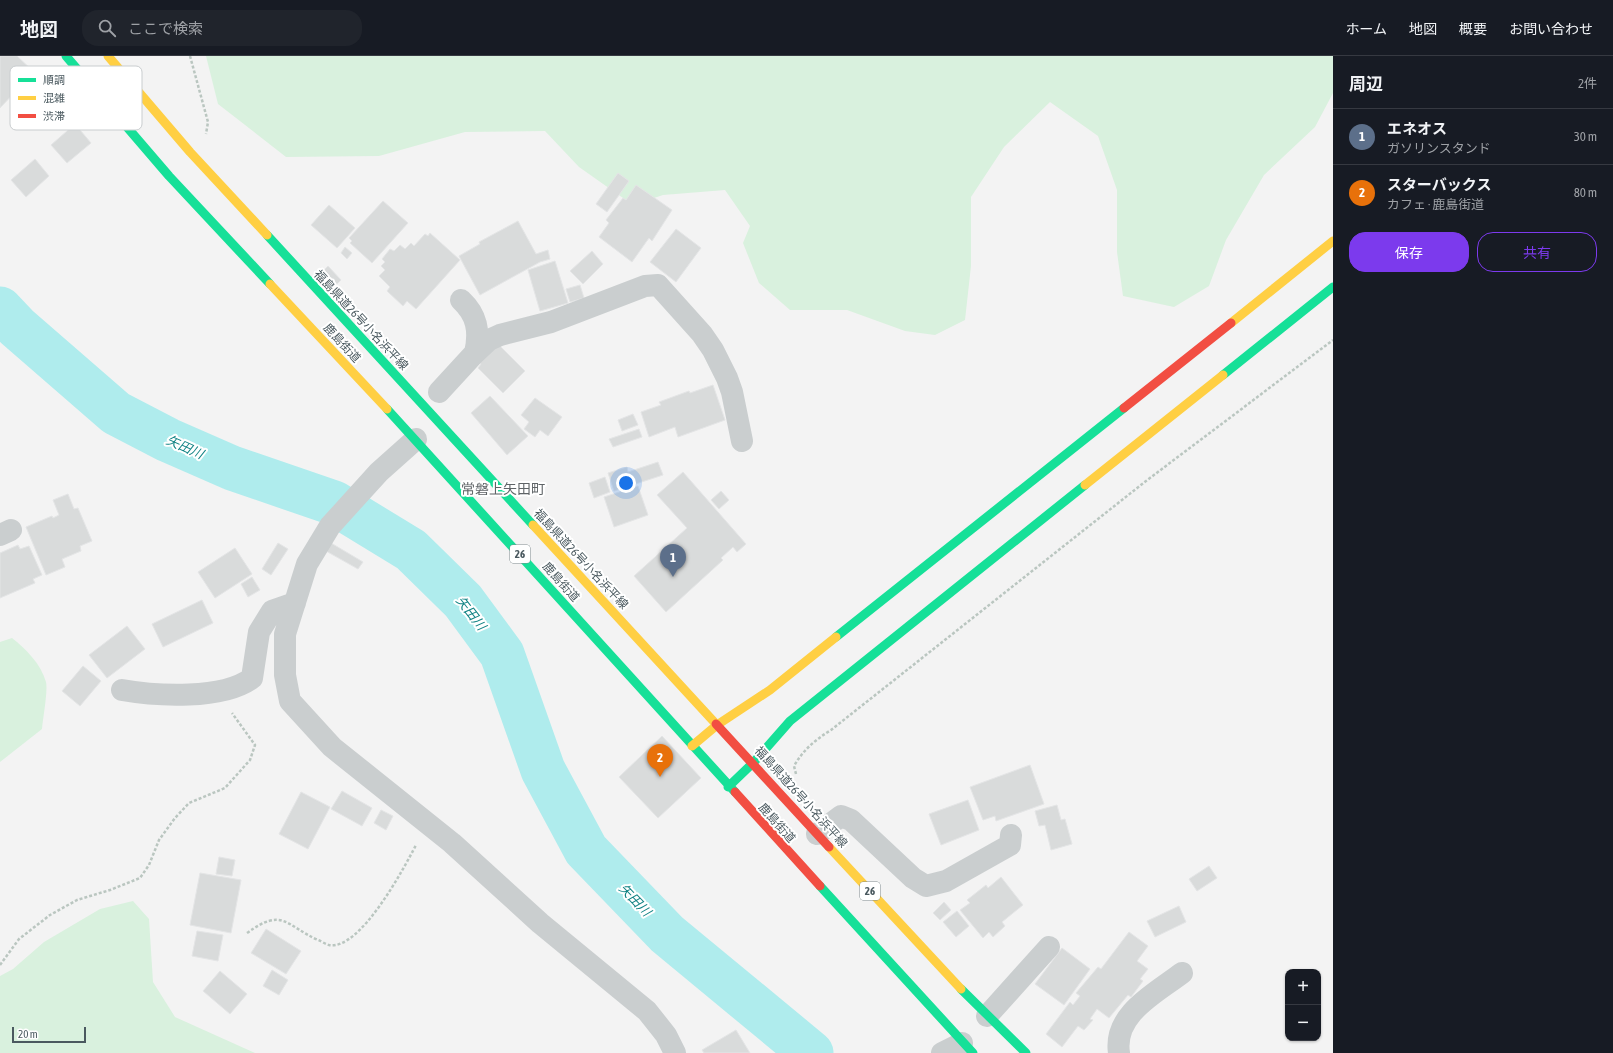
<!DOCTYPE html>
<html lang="ja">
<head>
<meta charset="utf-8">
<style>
  body { margin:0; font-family:"Asap Condensed","Noto Sans JP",sans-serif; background:#20242c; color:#f1f3f6 }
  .controls { position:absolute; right:12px; bottom:12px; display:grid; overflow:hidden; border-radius:8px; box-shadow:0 1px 3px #0004 }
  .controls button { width:36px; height:36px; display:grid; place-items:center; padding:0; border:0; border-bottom:1px solid #363941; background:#171b24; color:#f1f3f6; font:20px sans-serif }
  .scale { position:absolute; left:12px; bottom:10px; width:74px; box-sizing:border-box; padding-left:4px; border:2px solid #4a595f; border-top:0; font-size:11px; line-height:14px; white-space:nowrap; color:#4a595f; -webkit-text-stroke:3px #fff; paint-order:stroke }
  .you { position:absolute; left:626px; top:427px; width:14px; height:14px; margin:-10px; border:3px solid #fff; border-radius:50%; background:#1a73e8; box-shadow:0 0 0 6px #1a73e833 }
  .badge { display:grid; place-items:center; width:26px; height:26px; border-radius:50%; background:#7c3aed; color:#fff; font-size:13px; font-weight:700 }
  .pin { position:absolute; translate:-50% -33px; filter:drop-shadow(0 1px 2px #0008) }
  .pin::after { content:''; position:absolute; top:21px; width:14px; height:12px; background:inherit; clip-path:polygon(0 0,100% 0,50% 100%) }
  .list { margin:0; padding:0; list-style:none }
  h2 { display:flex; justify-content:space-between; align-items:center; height:52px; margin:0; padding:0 16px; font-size:17px }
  h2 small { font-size:13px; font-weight:400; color:#9ea1a6 }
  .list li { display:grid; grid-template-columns:26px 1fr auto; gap:12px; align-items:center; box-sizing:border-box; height:56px; padding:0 16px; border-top:1px solid #363941 }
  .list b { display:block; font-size:15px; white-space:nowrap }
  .list p { margin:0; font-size:13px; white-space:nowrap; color:#9ea1a6 }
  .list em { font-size:13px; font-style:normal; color:#9ea1a6 }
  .actions { display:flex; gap:8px; padding:12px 16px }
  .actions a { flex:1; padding:9px 0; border:1px solid #7c3aed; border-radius:16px; text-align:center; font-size:14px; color:#7c3aed }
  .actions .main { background:#7c3aed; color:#fff }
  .icon { flex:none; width:22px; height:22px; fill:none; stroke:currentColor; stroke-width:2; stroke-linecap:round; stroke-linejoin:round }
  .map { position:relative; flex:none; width:1333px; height:997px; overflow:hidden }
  header { display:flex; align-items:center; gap:24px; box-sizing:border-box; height:56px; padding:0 20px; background:#171b24; border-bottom:1px solid #363941 }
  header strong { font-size:19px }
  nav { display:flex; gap:22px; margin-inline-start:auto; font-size:14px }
  .search { width:280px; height:36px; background:#20242c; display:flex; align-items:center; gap:10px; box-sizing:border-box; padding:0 14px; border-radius:16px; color:#9ea1a6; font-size:15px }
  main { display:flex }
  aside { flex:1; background:#171b24 }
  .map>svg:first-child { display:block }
  .green { fill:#d9f1de }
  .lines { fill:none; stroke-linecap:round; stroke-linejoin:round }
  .river { stroke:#afeced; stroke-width:45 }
  .building { fill:#d9dbdb; stroke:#e4e5e6 }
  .path { stroke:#bac6c0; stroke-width:2.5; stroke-dasharray:3 2; stroke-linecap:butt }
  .street { stroke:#cacecf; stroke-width:22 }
  .fast { stroke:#16e098; stroke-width:9 }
  .slow { stroke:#ffcf43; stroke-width:9 }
  .jam { stroke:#f24e42; stroke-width:9 }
  .labels { text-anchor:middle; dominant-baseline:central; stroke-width:4; stroke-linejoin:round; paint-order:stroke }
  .shield { fill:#fff; stroke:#808b8f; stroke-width:1 }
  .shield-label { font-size:11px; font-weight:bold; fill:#4a595f }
  .street-label { font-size:12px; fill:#4a595f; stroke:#fff }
  .water-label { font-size:13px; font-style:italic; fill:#118384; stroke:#fff }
  .quarter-label { font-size:14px; fill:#5f6467; stroke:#fff }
  .key { fill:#fff; stroke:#c9cdcf; stroke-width:1 }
  .key-label { font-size:11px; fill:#4a595f }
</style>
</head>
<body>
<header>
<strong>地図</strong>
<div class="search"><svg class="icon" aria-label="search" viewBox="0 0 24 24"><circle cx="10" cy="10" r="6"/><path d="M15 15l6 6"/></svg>ここで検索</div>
<nav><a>ホーム</a><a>地図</a><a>概要</a><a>お問い合わせ</a></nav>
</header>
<main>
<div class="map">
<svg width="1333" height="997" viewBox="0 0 1333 997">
  <rect width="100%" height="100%" fill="#f3f3f3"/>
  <path class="green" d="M206,0H1333V37L1315,71L1264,119L1226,184L1209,230L1174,251L1123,240L1117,196V134L1098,80L1050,46L1004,91L971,141V210L965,264L935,279L905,275L847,254H790L759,227L743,187L750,170L725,134L663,139L633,149L579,111L545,75L465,76L379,100L286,101L218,48Z
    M12,582C26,593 41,608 46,626C48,635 43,662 42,673L0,706V586Z
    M133,845L149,863L153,926L175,961L255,997H0V920L13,913L44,886L100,853Z"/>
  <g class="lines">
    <path class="river" d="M0,253L17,271L116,357L168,384L232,412L334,447L411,494L463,545L502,598L543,714L586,794L667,878L811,997"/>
  </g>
  <path class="building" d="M0,0H17L34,16L0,52Z
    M75,68L91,87L67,107L51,89Z
    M35,103L49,120L26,141L11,124Z
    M618,117L629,125L607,156L596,148Z
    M636,129L672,154L652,185L649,182L632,206L599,181L609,167L606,164L623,142L626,144Z
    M383,145L408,167L372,207L350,187L352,185L349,182Z
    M329,149L355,172L337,192L311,169Z
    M518,165L536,198L548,194L550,203L540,206L480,239L459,200L480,188L479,186Z
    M676,173L701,192L676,226L650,206Z
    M430,177L460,204L416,253L407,245L403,250L387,235L390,231L379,220L385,214L381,210L385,206L382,203L390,193L394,195L400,189L405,193L411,187L414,190L425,178L428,180Z
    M345,191L352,197L347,203L341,197Z
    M592,195L603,208L583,228L570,215Z
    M555,205L568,247L540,255L528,214Z
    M328,210L341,224L336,229L323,215Z
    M580,229L584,242L570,246L566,233Z
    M497,287L525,315L503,337L478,312L481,308L479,305Z
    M713,329L725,364L678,381L675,371L649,381L641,356L661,349L659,346L689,335L690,337Z
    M490,340L528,380L507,399L471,357Z
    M535,342L562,361L548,380L540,374L535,381L524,373L529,366L521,359Z
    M633,358L638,369L622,375L618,364Z
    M639,373L642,381L613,391L609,383Z
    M658,406L663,419L614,435L608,417L627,411L628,416Z
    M683,416L746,488L737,496L733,491L721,502L723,504L666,556L634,520L687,472L657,439Z
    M605,421L610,436L594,442L589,427Z
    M638,430L648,459L614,471L604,441Z
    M721,435L729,444L719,453L711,444Z
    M68,438L74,453L78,452L92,485L80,490L81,495L62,503L65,511L46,519L26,471L52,460L53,462L59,459L53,444Z
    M278,487L288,493L271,519L262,513Z
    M331,487L363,506L358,513L326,495Z
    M18,489L20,493L29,490L42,519L33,523L35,527L0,542V497Z
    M235,492L252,518L215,542L198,516Z
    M252,521L260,534L248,541L241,528Z
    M202,544L213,567L163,591L152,568Z
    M127,570L145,593L107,622L89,599Z
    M83,610L101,625L80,650L62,635Z
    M662,680L701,722L658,762L619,721Z
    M1030,709L1044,748L996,765L995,760L983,764L970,731Z
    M342,735L372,752L362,770L331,753Z
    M301,736L330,751L308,793L279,778Z
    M968,744L979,774L941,789L929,758Z
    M1057,749L1061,764L1065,763L1072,788L1051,794L1045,769L1039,770L1035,755Z
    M381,754L393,760L386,774L374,767Z
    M219,801L235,804L232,820L216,818Z
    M1209,810L1217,822L1197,835L1189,823Z
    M200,817L241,824L231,877L190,869Z
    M1001,821L1023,849L1002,866L1005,870L993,881L989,876L983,882L960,854L970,847L967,844L986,829L988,832Z
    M944,846L951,854L940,864L933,857Z
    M1179,850L1186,866L1155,881L1147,865Z
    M957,855L969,870L956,881L943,866Z
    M266,873L301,895L286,918L251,897Z
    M197,875L223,879L218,905L192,900Z
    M1129,876L1148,890L1137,905L1148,913L1140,923L1143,925L1131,941L1128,939L1109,962L1097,953L1090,963L1093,964L1084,974L1078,970L1062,991L1046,978L1070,946L1073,949L1080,940L1076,937L1098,911L1101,913Z
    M1062,892L1090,913L1064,949L1035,928Z
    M272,914L288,924L279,939L263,930Z
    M220,915L247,938L230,958L203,935Z
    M736,974L750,997H704L702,994Z"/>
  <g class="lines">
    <path class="path" d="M190,0L208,66L206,78
      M796,718L794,710C803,694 815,684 831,674L1146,425L1333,284
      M247,877C283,851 285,869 318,884C321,885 325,888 329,889C360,895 404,812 416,789
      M0,909L19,883L50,859L77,844L110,834L140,822L149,809L159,784L175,762L189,747L225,732L250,704L255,689L232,657"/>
    <path class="street" d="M461,244C477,259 480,275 475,297
      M439,336L473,299L489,284L500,279L551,266L645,230L658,229L702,278L713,294L727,322L732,336L742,385
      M416,383L379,416L330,470L307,508L285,578V619L290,645L332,691L452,787L540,867L647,955L666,979L675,997
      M0,479L11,474
      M122,634C156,640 223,644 252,622L259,576L272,555L295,547
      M817,778L841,760L851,764L913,822L926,830L946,825L1010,789L1011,779
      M987,960L1049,891
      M942,997L962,987
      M1119,997C1113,958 1156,937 1182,917"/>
    <path class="fast" d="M66,0L169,120L270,228
      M267,179L533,469
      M1223,319L1333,231
      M387,353L735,736
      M836,581L1124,352
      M728,731L754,706L790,665L1085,429
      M820,830L973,997
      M961,933L1026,997"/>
    <path class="slow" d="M108,0L190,96L267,179
      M270,228L387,353
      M1231,267L1333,185
      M1085,429L1223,319
      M533,469L716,668
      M692,690L717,669L770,634L836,581
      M829,791L961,933"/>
    <path class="jam" d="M1124,352L1231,267
      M716,668L829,791
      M735,736L820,830"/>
  </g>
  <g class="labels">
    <g class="shield">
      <rect x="510" y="489" width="20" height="18" rx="3"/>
      <rect x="860" y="826" width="20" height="18" rx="3"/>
    </g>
    <g class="shield-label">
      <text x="520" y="498">26</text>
      <text x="870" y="835">26</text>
    </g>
    <g class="street-label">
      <text transform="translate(361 264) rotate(47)">福島県道26号小名浜平線</text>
      <text transform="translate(342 287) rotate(47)">鹿島街道</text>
      <text transform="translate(581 503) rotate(47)">福島県道26号小名浜平線</text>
      <text transform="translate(561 526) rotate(48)">鹿島街道</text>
      <text transform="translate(801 741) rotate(48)">福島県道26号小名浜平線</text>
      <text transform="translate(777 767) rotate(48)">鹿島街道</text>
    </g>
    <g class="water-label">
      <text transform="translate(185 391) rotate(24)">矢田川</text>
      <text transform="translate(471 557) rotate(52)">矢田川</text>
      <text transform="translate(635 844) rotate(46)">矢田川</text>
    </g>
    <g class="quarter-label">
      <text x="503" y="433">常磐上矢田町</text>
    </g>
  </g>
  <rect x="10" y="10" width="132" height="64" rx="6" class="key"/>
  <rect x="18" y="22" width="18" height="4" fill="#16e098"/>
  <rect x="18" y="40" width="18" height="4" fill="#ffcf43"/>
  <rect x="18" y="58" width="18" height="4" fill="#f24e42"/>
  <g class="key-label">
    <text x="43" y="28">順調</text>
    <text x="43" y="46">混雑</text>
    <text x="43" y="64">渋滞</text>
  </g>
</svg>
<div class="controls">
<button>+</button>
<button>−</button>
</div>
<div class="scale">20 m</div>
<div class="you"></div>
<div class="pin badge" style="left:673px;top:521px;background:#5c6f8a">1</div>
<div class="pin badge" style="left:660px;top:721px;background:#e8710a">2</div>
</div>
<aside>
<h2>周辺<small>2件</small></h2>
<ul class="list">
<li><span class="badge" style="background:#5c6f8a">1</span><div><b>エネオス</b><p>ガソリンスタンド</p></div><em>30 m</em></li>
<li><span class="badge" style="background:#e8710a">2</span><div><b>スターバックス</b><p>カフェ · 鹿島街道</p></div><em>80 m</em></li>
</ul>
<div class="actions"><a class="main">保存</a><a>共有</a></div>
</aside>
</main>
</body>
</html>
